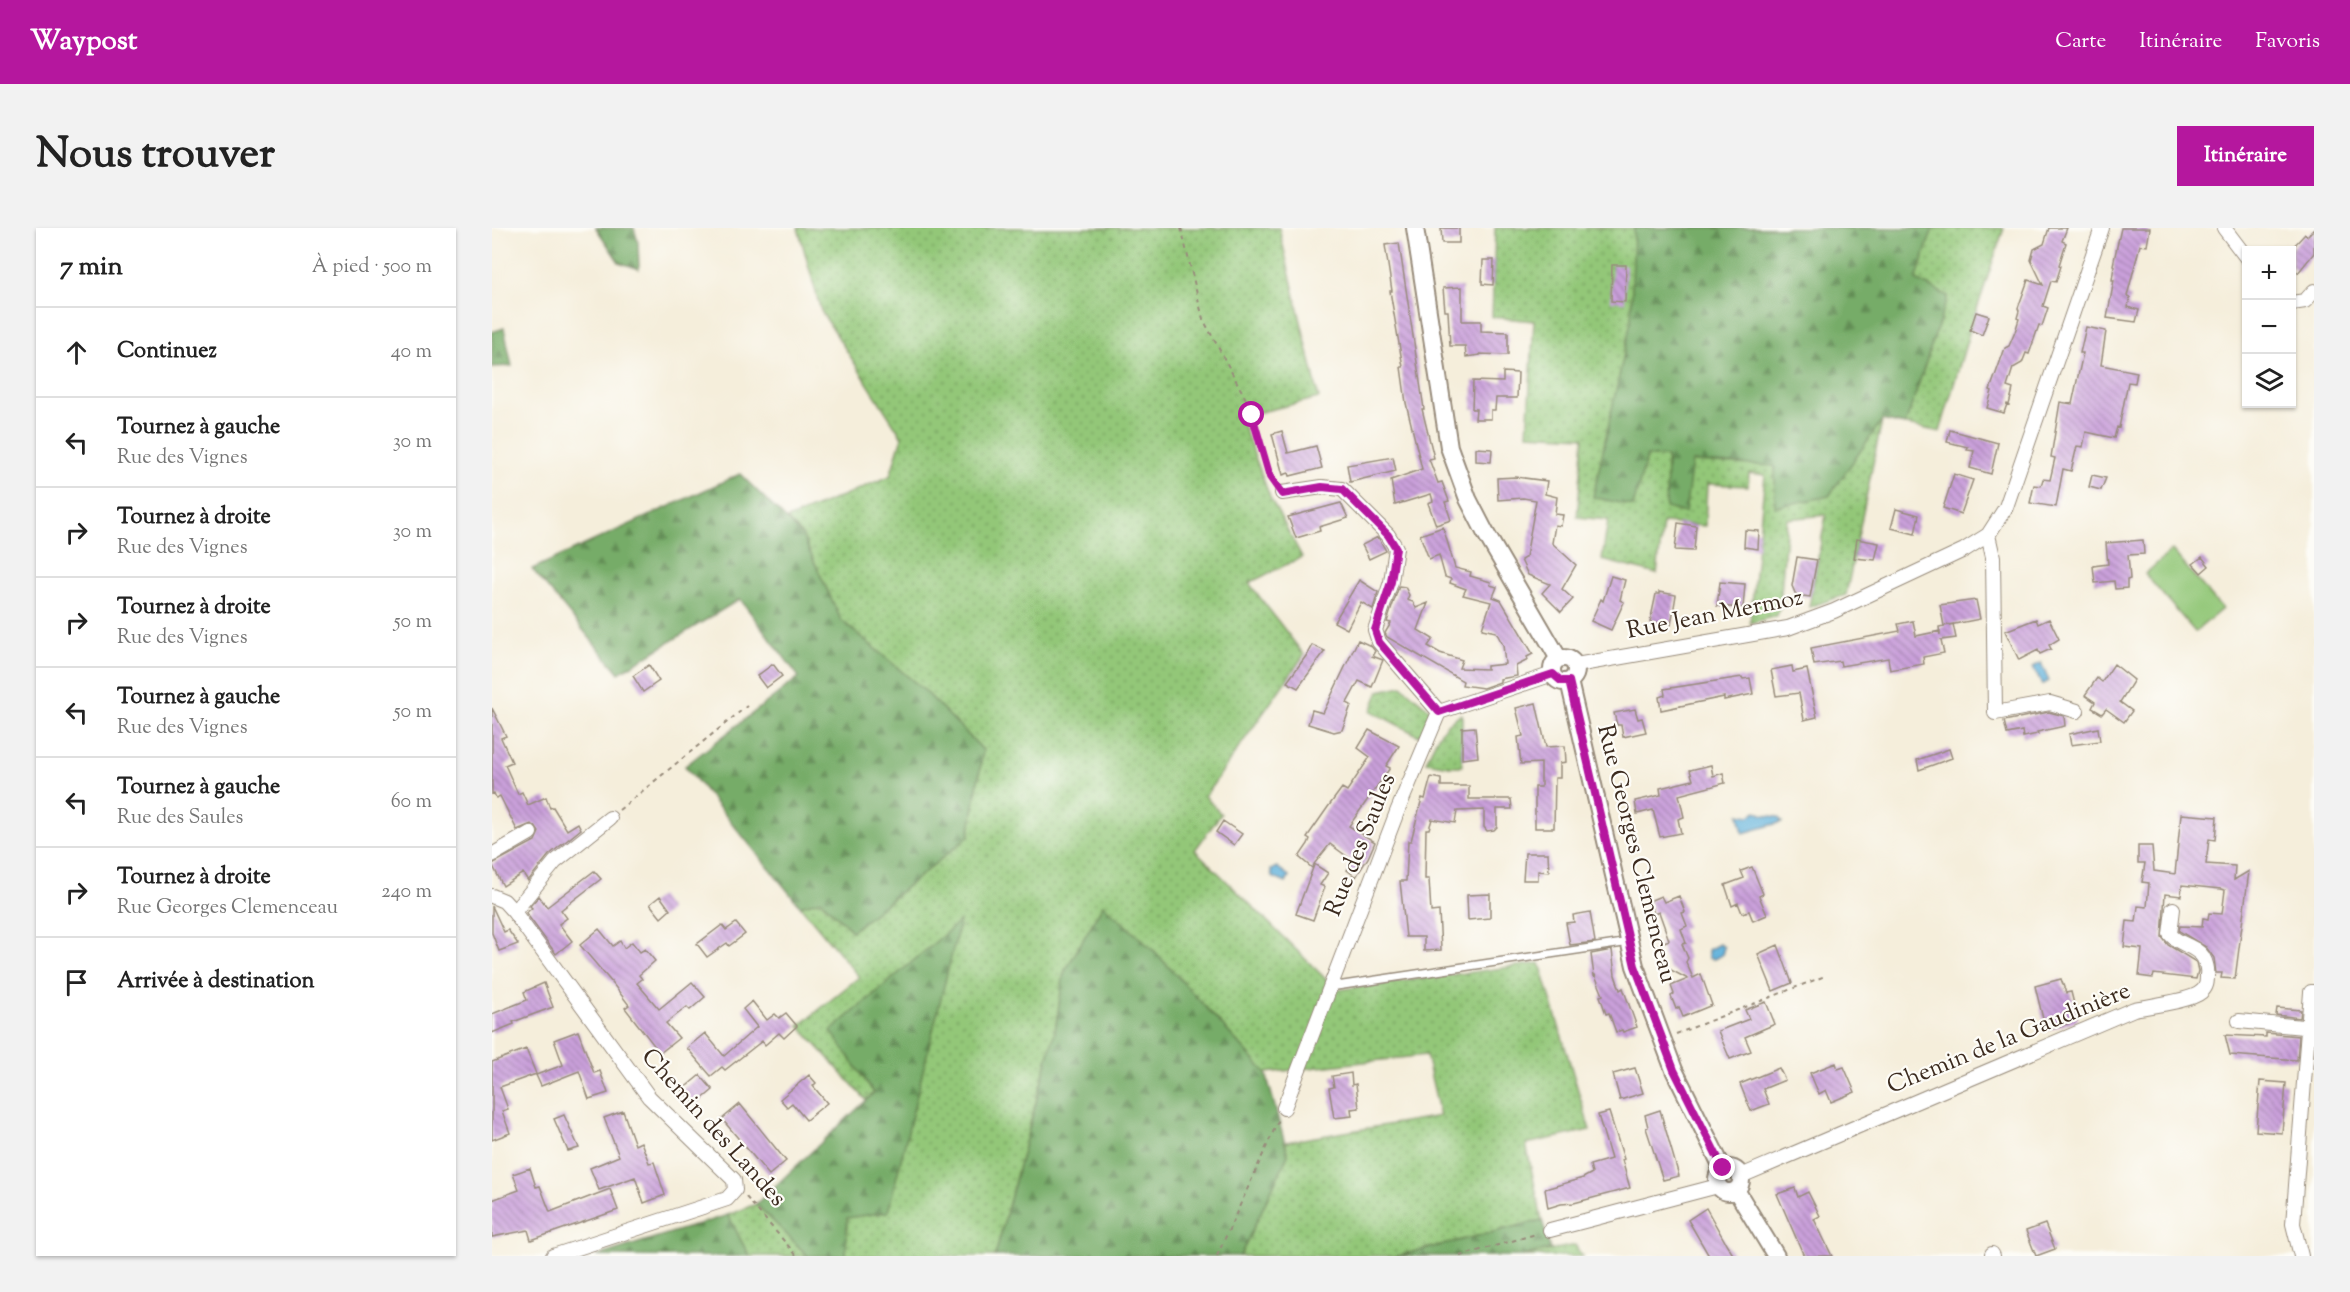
<!DOCTYPE html>
<html lang="fr">
<head>
<meta charset="utf-8">
<style>
  body { margin:0; font-family:"Sorts Mill Goudy",serif; background:#f2f2f2; color:#222 }
  .controls { position:absolute; right:18px; top:18px; display:grid; overflow:hidden; border-radius:0px; box-shadow:0 2px 4px #0004 }
  .controls button { width:54px; height:54px; display:grid; place-items:center; padding:0; border:0; border-bottom:2px solid #e0e0e0; background:#fff; color:#222; font:30px sans-serif }
  .stop { position:absolute; width:18px; height:18px; margin:-14px; border:4px solid #b5179e; border-radius:50%; background:#fff }
  .stop.end { background:#b5179e; border-color:#fff; box-shadow:0 2px 6px #0008 }
  .list { margin:0; padding:0; list-style:none }
  h2 { display:flex; justify-content:space-between; align-items:center; height:78px; margin:0; padding:0 24px; font-size:26px }
  h2 small { font-size:20px; font-weight:400; color:#767676 }
  .list li { display:grid; grid-template-columns:39px 1fr auto; gap:18px; align-items:center; box-sizing:border-box; height:90px; padding:0 24px; border-top:2px solid #e0e0e0 }
  .list b { display:block; font-size:22px; white-space:nowrap }
  .list p { margin:0; font-size:20px; white-space:nowrap; color:#767676 }
  .list em { font-size:20px; font-style:normal; color:#767676 }
  .icon { flex:none; width:33px; height:33px; fill:none; stroke:currentColor; stroke-width:2; stroke-linecap:round; stroke-linejoin:round }
  .map { position:relative; flex:none; width:1822px; height:1028px; overflow:hidden; border-radius:0px }
  header { display:flex; align-items:center; gap:36px; box-sizing:border-box; height:84px; padding:0 30px; background:#b5179e; color:#fff }
  header strong { font-size:28px }
  nav { display:flex; gap:33px; margin-inline-start:auto; font-size:21px }
  .intro { display:flex; align-items:center; justify-content:space-between; box-sizing:border-box; height:144px; padding:0 36px }
  h1 { margin:0; font-size:42px }
  .button { padding:15px 27px; border-radius:0px; background:#b5179e; color:#fff; font-size:21px; font-weight:700 }
  main { display:flex; gap:36px; padding:0 36px }
  aside { flex:1; background:#fff; border-radius:0px; box-shadow:0 2px 4px #0004 }
  .map>svg:first-child { display:block }
  .grass { fill:url(#grass-dots); stroke:#67784b; stroke-width:1.5 }
  .forest { fill:url(#forest-firs); stroke:#586b43; stroke-width:1.5 }
  .pitch { fill:#93c778; stroke:#67784b; stroke-width:1.5 }
  .water { fill:#62b2dc; stroke:#4e6e7d; stroke-width:1.5 }
  .building { fill:url(#building-back-hatch) }
  .lines { fill:none; stroke-linecap:round; stroke-linejoin:round }
  .service-casing { stroke:#988c7c; stroke-width:10 }
  .minor-casing { stroke:#988c7c; stroke-width:16 }
  .tertiary-casing { stroke:#988c7c; stroke-width:20 }
  .path { stroke:#988c7c; stroke-width:2; stroke-dasharray:4.5 4.5; stroke-linecap:butt }
  .service { stroke:#fff; stroke-width:7 }
  .minor { stroke:#fff; stroke-width:14 }
  .tertiary { stroke:#fff; stroke-width:16 }
  .route { stroke:#b5179e; stroke-width:8 }
  .labels { text-anchor:middle; dominant-baseline:central; stroke-width:4.5; stroke-linejoin:round; paint-order:stroke }
  .street-label { font-size:24px; fill:#3b2a1e; stroke:#fdfcf7 }
</style>
</head>
<body>
<header>
<strong>Waypost</strong>
<nav><a>Carte</a><a>Itinéraire</a><a>Favoris</a></nav>
</header>
<div class="intro"><h1>Nous trouver</h1><a class="button">Itinéraire</a></div>
<main>
<aside>
<h2>7 min<small>À pied · 500 m</small></h2>
<ul class="list">
<li><svg class="icon" aria-label="ahead" viewBox="0 0 24 24"><path d="M12 20V5M6 11l6-6 6 6"/></svg><div><b>Continuez</b></div><em>40 m</em></li>
<li><svg class="icon" aria-label="left" viewBox="0 0 24 24"><path d="M17 20v-9H6M10 6l-5 5 5 5"/></svg><div><b>Tournez à gauche</b><p>Rue des Vignes</p></div><em>30 m</em></li>
<li><svg class="icon" aria-label="right" viewBox="0 0 24 24"><path d="M7 20v-9h11M14 6l5 5-5 5"/></svg><div><b>Tournez à droite</b><p>Rue des Vignes</p></div><em>30 m</em></li>
<li><svg class="icon" aria-label="right" viewBox="0 0 24 24"><path d="M7 20v-9h11M14 6l5 5-5 5"/></svg><div><b>Tournez à droite</b><p>Rue des Vignes</p></div><em>50 m</em></li>
<li><svg class="icon" aria-label="left" viewBox="0 0 24 24"><path d="M17 20v-9H6M10 6l-5 5 5 5"/></svg><div><b>Tournez à gauche</b><p>Rue des Vignes</p></div><em>50 m</em></li>
<li><svg class="icon" aria-label="left" viewBox="0 0 24 24"><path d="M17 20v-9H6M10 6l-5 5 5 5"/></svg><div><b>Tournez à gauche</b><p>Rue des Saules</p></div><em>60 m</em></li>
<li><svg class="icon" aria-label="right" viewBox="0 0 24 24"><path d="M7 20v-9h11M14 6l5 5-5 5"/></svg><div><b>Tournez à droite</b><p>Rue Georges Clemenceau</p></div><em>240 m</em></li>
<li><svg class="icon" aria-label="arrive" viewBox="0 0 24 24"><path d="M6 21V4h12l-3 4 3 4H6"/></svg><div><b>Arrivée à destination</b></div></li>
</ul>
</aside>
<div class="map">
<svg width="1822" height="1028" viewBox="0 0 1822 1028">
  <defs>
    <pattern id="grass-dots" width="8" height="8" patternUnits="userSpaceOnUse" patternTransform="scale(1.5)"><rect width="8" height="8" fill="#93c778"/><path d="M2 2h.1M6 6h.1" fill="none" stroke="#79a262" stroke-width="1.8" stroke-linecap="round"/></pattern>
    <pattern id="forest-firs" width="22" height="20" patternUnits="userSpaceOnUse" patternTransform="scale(1.5)"><rect width="22" height="20" fill="#76ac68"/><path d="M5 1l3.5 6h-7zM16 11l3.5 6h-7z" fill="#628c55"/></pattern>
    <pattern id="building-back-hatch" width="6" height="6" patternUnits="userSpaceOnUse" patternTransform="scale(1.5)"><rect width="6" height="6" fill="#caa0db"/><path d="M-1 5l2 2M0 0l6 6M5-1l2 2" fill="none" stroke="#a583b1"/></pattern>
  </defs>
  <rect width="100%" height="100%" fill="#fdfcf7"/>
  <filter id="ink" filterUnits="userSpaceOnUse"><feTurbulence type="fractalNoise" baseFrequency=".0167" numOctaves="2"/><feDisplacementMap in="SourceGraphic" scale="12" xChannelSelector="R" yChannelSelector="G"/><feConvolveMatrix kernelMatrix="1 2 1 2 8 2 1 2 1" color-interpolation-filters="sRGB"/></filter>
  <filter id="wash" filterUnits="userSpaceOnUse"><feTurbulence type="fractalNoise" baseFrequency=".008" numOctaves="4" result="noise"/><feDisplacementMap in="SourceGraphic" scale="24" xChannelSelector="R" yChannelSelector="G"/><feGaussianBlur stdDeviation="1.35" result="paint"/><feColorMatrix in="noise" values="0 0 0 0 0 0 0 0 0 0 0 0 0 0 0 0 0 1.4 0 .05"/><feComposite in="paint" operator="in"/></filter>
  <g filter="url(#wash)">
    <rect width="100%" height="100%" fill="#f5eedb"/>
    <path class="grass" d="M306,0H787L827,170L748,189L778,269L810,329L757,355L812,427L713,568L729,586L703,622L845,762L1048,735L1098,902L1034,916L1050,992L905,1028H748L796,927L793,914L948,888L934,827L774,845L663,724L611,677L572,745L563,803L503,1028H354V990L467,694L340,803L382,865L374,872L307,798L367,749L308,678L328,672L360,703L477,608L491,522L433,463L349,392L310,307L295,291L398,248L410,209L329,83Z
      M1003,0H1512L1478,102L1448,204L1390,192L1354,367L1317,379L1334,287L1295,291L1288,378L1285,388L1258,395L1273,247L1257,245L1256,258L1215,256L1213,298L1171,295L1165,346L1110,332L1116,292L1085,289L1092,209L1035,206L1042,93L1000,89Z
      M910,458L942,485L927,508L879,483L887,463Z
      M970,486V538H957L934,534C943,514 949,495 970,486Z
      M264,976L316,1028H257L236,987Z
      M1083,1017L1090,1028H1030Z"/>
    <path class="forest" d="M104,0H142L146,14L147,41L127,34Z
      M1142,0H1441L1424,52L1456,68L1413,197L1390,192L1337,268L1283,279V238L1200,234L1193,285L1174,280L1175,229L1155,228L1141,278L1101,269L1139,93Z
      M12,100L20,138L0,139V104Z
      M248,246L310,307L349,392L433,463L491,522L477,608L360,703L329,672L308,678L193,538L307,449L248,371L127,445L40,341Z
      M611,677L663,724L774,845L796,927L748,1028H503L563,803L572,745Z
      M468,693L396,984L355,990L354,1028H316L264,976L382,865L339,803Z
      M236,987L257,1028H105Z
      M1050,992L1058,1021L1030,1028H905Z"/>
    <path class="pitch" d="M1680,322L1730,381L1703,404L1653,346Z"/>
    <path class="water" d="M1549,435L1557,453L1550,457L1541,439Z
      M1264,583L1272,587L1286,589L1290,594L1251,605L1247,586L1258,588Z
      M785,639L797,648L794,655L780,649L779,642Z
      M1227,716L1232,719L1230,727L1222,731L1216,730V722Z"/>
    <g id="blocks">
      <path class="building" d="M949,0H967V15H950Z
        M1557,0H1575L1570,13L1574,15L1567,37L1569,38L1564,54L1559,53L1551,78L1556,80L1550,98L1547,97L1537,126L1534,125L1530,135L1521,140L1515,159L1521,161L1517,177L1515,176L1512,185L1495,180L1500,163L1498,162L1513,120L1517,118L1523,104L1527,91L1525,90L1527,83L1526,80L1536,52L1551,57L1539,32L1542,21L1552,16Z
        M1629,0H1658L1655,18L1648,17L1635,68L1638,69L1636,79L1647,82L1644,94L1615,90L1622,52H1620L1622,38L1621,37Z
        M1822,1V25L1806,45L1800,39V20L1813,6L1815,8Z
        M907,15L932,181H930L942,230L937,231L946,255L950,254L957,273L953,274L959,292L944,297L936,275L941,273L939,266L903,277L899,252L930,241L914,175L909,139H911L898,63H900L893,17Z
        M991,32H1002L1001,57L990,56Z
        M1120,37H1134L1133,74L1119,73Z
        M970,59V93H989V103L1016,104V127L988,126V127L974,129L973,118H958L956,83H953L951,60Z
        M1484,84L1497,88L1490,107L1478,102Z
        M1594,99L1614,103L1609,137L1645,144L1643,155L1636,154L1627,200L1625,199L1622,210L1594,204L1591,219L1585,218L1579,243L1571,241L1564,279L1538,275L1542,257L1549,258L1551,251L1558,252L1563,230L1559,229L1568,174L1580,176L1591,125H1588Z
        M1011,144L1026,145L1025,170H1004L1003,182H999V191H983L984,181H980L981,153L1011,154Z
        M1458,202L1506,215L1499,246L1478,240L1482,223L1475,222L1476,219L1455,214Z
        M790,203L796,225L824,218L830,240L798,248L797,245L791,247L780,206Z
        M984,220L1000,221L999,234L984,233Z
        M901,229L904,243L858,254L855,237Z
        M1462,246L1481,252L1469,286L1451,280Z
        M1600,247L1614,250L1609,262L1597,259Z
        M1024,249L1055,253L1053,266L1065,269L1063,286L1071,287L1069,298L1063,297L1060,315L1084,337L1070,361L1081,371L1069,384L1050,365L1058,356L1036,347L1029,332L1034,329L1044,272L1031,270L1006,272L1005,250Z
        M849,275L856,290L827,299L828,303L804,310L796,289Z
        M1404,281L1427,287L1423,306L1399,300Z
        M1186,295L1204,298L1202,323L1183,322Z
        M951,299L963,340L979,344L978,348L999,354L998,357L1005,359L1001,369L1009,372L1041,426L1035,429L1036,432L1024,438L1025,448L1008,451V454L991,460L970,457L971,453L895,409L893,405L899,395L895,394L907,358L913,359L917,367L915,372L921,374L924,380L936,375L926,402L941,411L936,418L948,425L970,432L967,440L995,441V438L1013,436L1011,417L1004,404L990,401L999,374L971,367L974,361L958,355L959,351L953,349L947,327L937,331L928,307Z
        M1253,302L1267,303L1266,321L1252,319Z
        M886,309L894,323L877,331L870,317Z
        M1365,311L1387,315L1383,332L1362,330Z
        M1651,312L1652,326L1636,327L1638,351L1635,352V360L1623,361L1622,353L1603,355L1601,338L1616,336L1614,315Z
        M1305,329L1325,332L1318,369L1304,367L1300,358Z
        M1710,329L1717,338L1709,345L1701,336Z
        M1119,348L1133,352L1128,372L1132,374L1119,402L1099,393L1109,371L1111,373Z
        M867,352L886,364L881,381L869,374L855,401L842,394Z
        M1228,354L1253,356L1251,380L1225,378Z
        M1167,364L1184,367L1179,397L1158,394L1164,366H1167Z
        M1484,372L1488,391L1452,398L1448,377Z
        M1544,391L1546,396L1557,391L1567,411L1557,417L1559,421L1548,426L1546,422L1527,432L1513,403Z
        M1421,393L1424,408L1448,403V407L1447,399L1461,396L1464,410L1449,412L1452,425L1431,429L1432,436L1398,442L1396,430L1349,438L1348,433L1322,437L1319,420L1408,403L1406,396Z
        M866,412L879,418L883,423L880,428L891,432L880,459L867,453L855,475L859,477L850,502L842,504L816,496L820,482L831,485Z
        M820,417L833,423L806,460L795,454L814,428Z
        M281,436L290,448L274,460L265,448Z
        M1622,436L1642,452L1628,474L1640,483L1632,494L1614,481L1610,486L1600,480L1603,474L1593,467L1605,450L1610,454Z
        M157,437L167,453L151,464L141,448Z
        M1300,438L1301,444L1315,441L1325,489L1312,492L1307,465L1284,468L1279,442Z
        M1250,449L1251,451L1258,450L1261,466L1232,472V469L1169,482L1167,469L1173,467L1172,461Z
        M1044,475L1054,519L1073,518L1074,534L1068,535V550H1063L1062,600H1043V559H1049V535L1029,536L1026,509L1031,508L1024,480Z
        M0,480L14,508L9,510L20,534L13,537L26,566L30,564L36,577L54,569L58,580L61,579L75,602L86,595L89,601L57,627L36,653L31,645L11,658L0,636L43,613L47,604L43,598L39,596L25,602L8,568L4,570L2,565L0,566Z
        M1143,481L1146,491L1150,490L1154,504L1131,509L1129,497H1125L1122,485Z
        M1557,484L1572,488L1573,498L1545,504L1546,506L1531,509L1530,503L1515,506L1512,493Z
        M983,499L986,529L970,531V500Z
        M1606,500L1608,513L1579,517L1577,506Z
        M877,502L907,518L894,538L898,540L857,598L883,614L876,630L864,649L855,642L861,633L838,616L822,636L836,645L828,657L833,659L821,692L804,686L822,637L820,640L807,629L816,616L818,611L815,609L836,579L850,560L855,563L878,529L866,520Z
        M1457,521L1460,530L1427,542L1425,532Z
        M1219,537L1221,548L1231,545L1233,555L1187,567L1192,589L1186,591L1189,605L1168,609L1161,582L1145,586L1143,573L1169,567L1168,560L1201,552L1198,542Z
        M939,549L949,551V558H977V571H1019L1020,581H1005V599L1002,602L995,603L992,599V582L965,583L963,595L940,591L937,601H934L933,651H937L939,684L947,683L949,722L932,723V709H914L908,653H914L916,613H919L930,570L933,571Z
        M1689,586L1725,589L1723,612L1717,611L1714,636L1743,638L1742,652L1757,643L1743,751L1729,750L1730,745H1724L1722,730L1714,719L1687,703L1688,698L1710,699L1711,690L1716,691L1717,685L1730,686L1733,662L1729,661L1690,657L1689,668L1673,666L1670,709L1676,717L1704,734L1706,743L1704,751L1662,746L1661,750L1647,748L1650,721L1632,719L1635,693L1644,694L1646,678L1655,679L1657,655L1650,654L1653,635H1646V618H1660L1662,643L1683,646Z
        M731,593L750,606L742,617L724,604Z
        M1033,625H1056L1057,644L1046,643V652H1031Z
        M1260,639L1271,666L1267,668L1275,687L1261,693L1257,683L1250,685L1246,675L1240,678L1233,657L1252,650L1249,643Z
        M102,643L109,651L69,682L75,690L67,696L80,713L64,726L34,685L40,680L38,678L47,668L55,679Z
        M998,666V690L976,692L975,667Z
        M168,668L178,682L169,690L158,676Z
        M1169,668L1172,674L1187,668L1193,684L1190,685L1195,698L1189,701L1194,715L1190,716L1196,730L1194,734L1201,750L1209,746L1220,777L1191,789L1187,779L1184,781L1179,768L1182,766L1179,758L1196,751L1177,741L1167,716L1177,712L1167,684L1162,686L1157,673Z
        M0,678L12,704L16,702L26,716L7,723L0,705Z
        M1098,684L1103,714L1078,717L1074,695L1082,694L1081,687Z
        M244,695L253,706L237,718L235,715L215,729L205,716L230,697L234,702Z
        M107,701L121,718L128,713L132,720L140,714L148,724L153,721L163,733L147,747L150,751L145,755L167,781L200,754L213,769L198,782L195,779L174,795L187,810L168,825L133,780L137,777L121,756L88,717Z
        M1286,717L1300,755L1281,763L1266,726Z
        M1120,722L1123,747L1128,762L1131,760L1145,799L1131,804L1130,802L1124,804L1117,785L1114,786L1108,768L1111,767L1103,747L1102,748L1099,726Z
        M1569,751L1574,765L1579,764L1586,792L1554,803L1543,758Z
        M52,755L61,779L21,794L22,796L0,805V786L35,772L32,764Z
        M260,773L275,792L283,786L287,790L294,785L305,798L292,810L287,805L273,817L270,813L233,842L230,839L219,848L195,820L213,805L232,828L265,799L251,781Z
        M1274,774L1283,796L1253,809L1259,823L1238,831L1226,803L1257,791L1253,782Z
        M1785,780L1809,782L1808,790L1784,787Z
        M86,803L102,845L108,843L116,865L97,871L87,843L49,858L44,847L71,837L62,812Z
        M1774,805L1807,808L1805,832L1738,827L1733,807L1774,809Z
        M34,821L44,846L8,859L16,881L10,883L18,905L0,912V834Z
        M1344,835L1346,841L1352,839L1363,864L1339,874L1334,862L1327,866L1318,845Z
        M1143,840L1151,865L1128,872L1121,846Z
        M1287,840L1293,852L1271,861L1277,876L1259,883L1248,856Z
        M859,845L860,857L864,856L867,880L859,881L860,888L842,890L837,860L842,859L840,848Z
        M208,847L221,862L203,877L190,862Z
        M317,847L324,855L321,858L335,875L314,892L300,875L295,879L288,871Z
        M1768,853L1794,855L1790,905L1764,903Z
        M248,876L294,933L277,947L230,891Z
        M1168,882L1187,948L1171,952L1154,900L1156,899L1153,887Z
        M131,883L143,917L149,914L157,935L162,934L173,967L152,975L143,949L107,962L98,940L127,928L112,890Z
        M1117,884L1132,931L1130,932L1138,960L1082,975L1069,976L1056,980L1053,961L1091,950L1100,945L1098,937L1119,931L1106,887Z
        M72,887L87,920L76,923L62,891Z
        M38,940L44,959L48,958L58,984L118,961L126,982L39,1012L36,1002L0,1009V972L27,962L21,946Z
        M1303,960L1306,969L1316,964L1328,988L1322,991L1340,1028H1312L1285,966Z
        M1214,980L1235,1017L1242,1028H1217L1196,992Z
        M1553,996L1563,1021L1544,1028L1534,1003Z"/>
    </g>
  </g>
  <g filter="url(#ink)">
    <use href="#blocks" fill-opacity="0" stroke="#988c7c" stroke-width="1.5"/>
    <g class="lines">
      <defs>
        <path id="service" d="M838,759L1138,714"/>
        <path id="minor" d="M1732,0L1754,29
          M1800,75L1813,73L1822,63
          M790,265L830,259L850,261L896,307L904,320L899,354L883,402L887,414L947,484
          M1496,307L1501,329L1503,485L1558,475L1585,483
          M1084,437L1296,400L1342,383L1472,322L1496,307L1514,279L1610,0
          M0,627L38,605
          M0,668L12,673L22,684L157,869L242,952L243,962L235,971L61,1028
          M22,684L63,634L118,590
          M1747,793L1822,800
          M792,880L905,584L947,484L1061,446
          M1249,948L1642,781C1657,778 1699,773 1709,764C1715,759 1715,754 1715,747C1716,742 1714,734 1711,729C1703,717 1686,717 1678,706L1681,681
          M1058,1002L1226,958
          M1500,1026L1501,1028
          M1809,1028L1801,996L1819,764H1822"/>
        <path id="tertiary" d="M923,0L957,219L976,271L993,304L1067,431
          M1060 442a12 12 0 1 1 24 0a12 12 0 1 1-24 0Z
          M1077,453L1143,738L1182,842L1231,941
          M1225 952a12 12 0 1 1 24 0a12 12 0 1 1-24 0Z
          M1244,962L1284,1028"/>
      </defs>
      <use href="#service" class="service-casing"/>
      <use href="#minor" class="minor-casing"/>
      <use href="#tertiary" class="tertiary-casing"/>
      <path class="path" d="M689,0L711,91L755,173L778,249L782,255
        M127,582L255,478
        M1184,806L1333,748
        M254,969L305,1028
        M725,1028L787,891
        M968,1028L1044,1006"/>
      <use href="#service" class="service"/>
      <use href="#minor" class="minor"/>
      <use href="#tertiary" class="tertiary"/>
    </g>
  </g>
  <g class="lines" filter="url(#ink)">
    <path class="route" d="M760,187L778,249L790,266L830,259L850,261L896,307L904,320L899,354L883,402L887,414L947,484L1061,446L1069,453H1077L1143,738L1182,842L1231,940"/>
  </g>
  <g class="labels">
    <g class="street-label">
      <text transform="translate(1223 387) rotate(-11)">Rue Jean Mermoz</text>
      <text transform="translate(869 617) rotate(-68)">Rue des Saules</text>
      <text transform="translate(1144 626) rotate(76)">Rue Georges Clemenceau</text>
      <text transform="translate(1517 811) rotate(-22)">Chemin de la Gaudinière</text>
      <text transform="translate(221 900) rotate(48)">Chemin des Landes</text>
    </g>
  </g>
</svg>
<div class="controls">
<button>+</button>
<button>−</button>
<button><svg class="icon" aria-label="layers" viewBox="0 0 24 24"><path d="M12 4l9 5-9 5-9-5zM3 14l9 5 9-5"/></svg></button>
</div>
<div class="stop" style="left:760px;top:187px"></div>
<div class="stop end" style="left:1231px;top:940px"></div>
</div>
</main>
</body>
</html>
